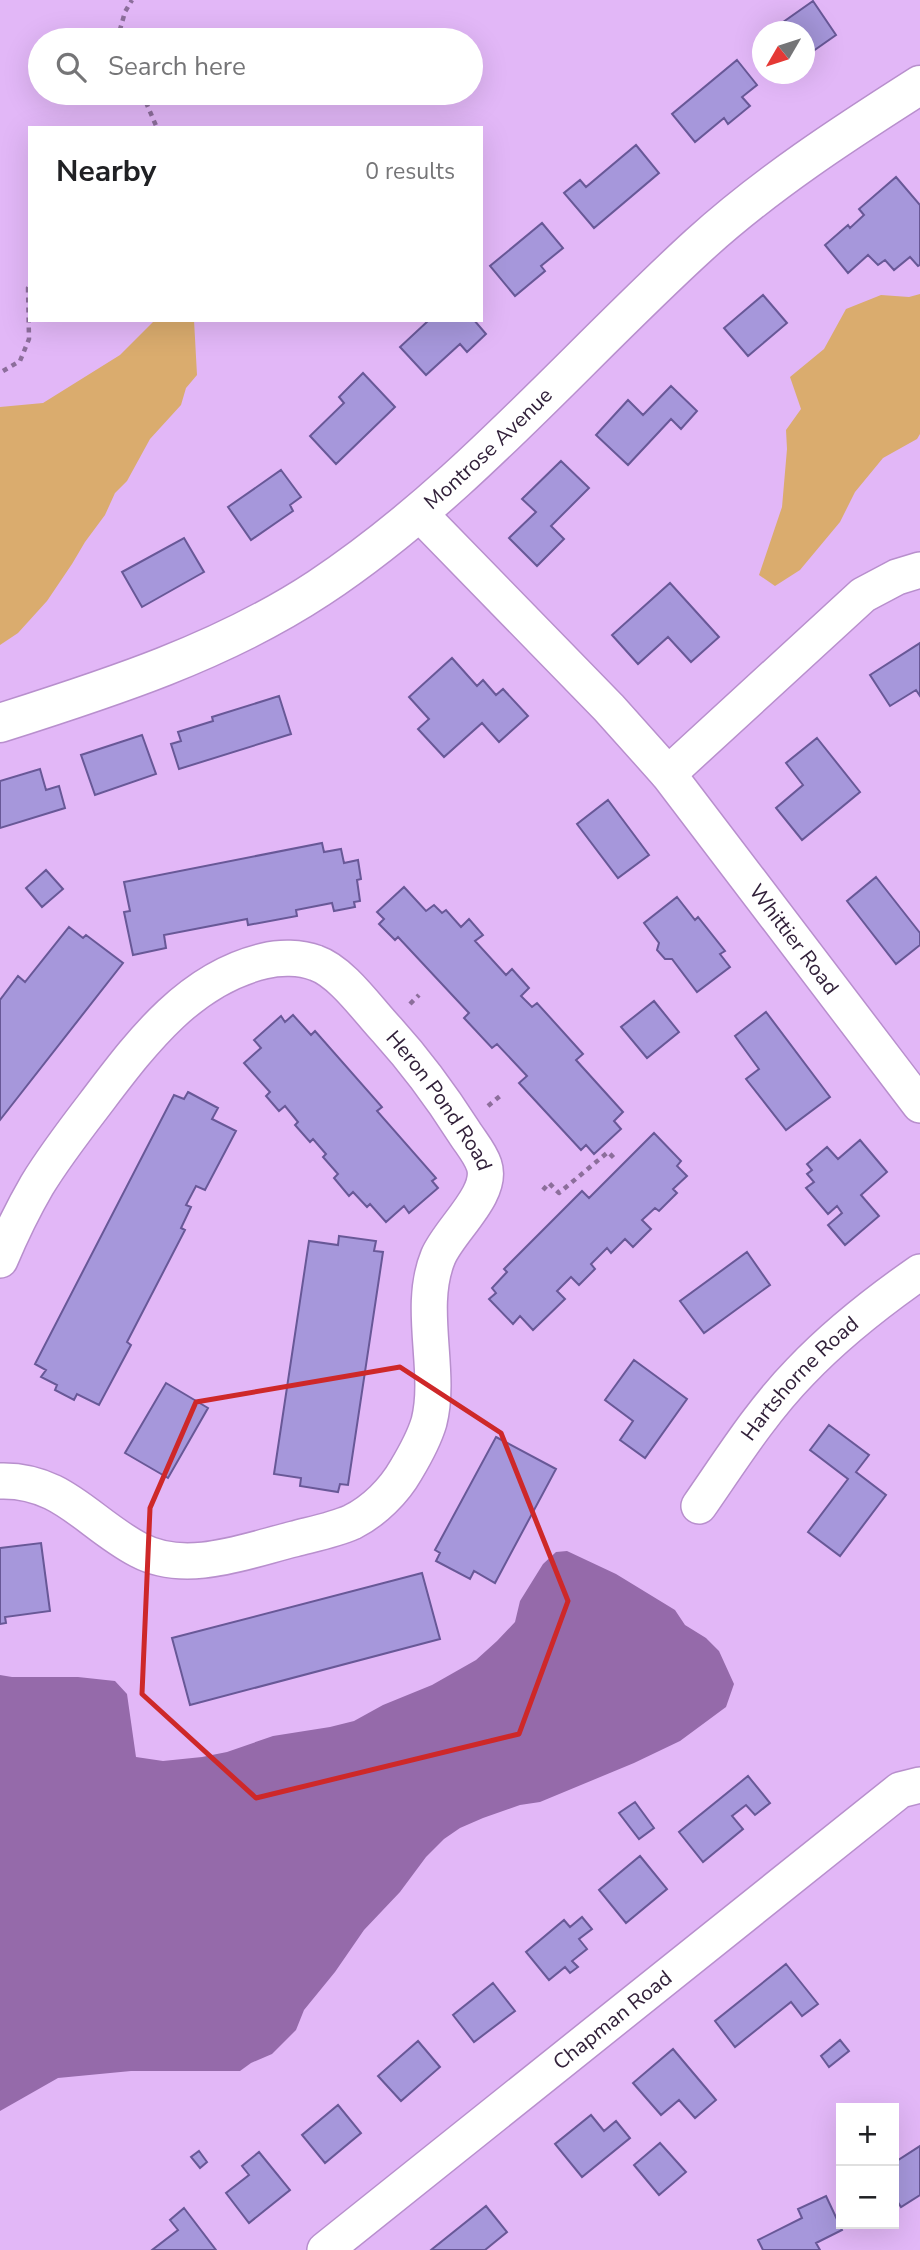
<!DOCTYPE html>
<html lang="en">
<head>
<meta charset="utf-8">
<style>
  body { margin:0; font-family:"Nunito Sans",sans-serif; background:#f2f2f2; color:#202124 }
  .controls { position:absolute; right:21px; bottom:21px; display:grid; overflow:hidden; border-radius:0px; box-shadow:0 7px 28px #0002 }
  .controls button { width:63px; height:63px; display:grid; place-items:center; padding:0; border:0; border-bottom:2px solid #e0e0e0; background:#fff; color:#202124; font:35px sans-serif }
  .compass { position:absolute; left:752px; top:21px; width:63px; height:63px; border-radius:50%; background:#fff; box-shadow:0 7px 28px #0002; rotate:231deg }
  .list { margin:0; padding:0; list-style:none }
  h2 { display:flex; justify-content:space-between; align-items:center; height:91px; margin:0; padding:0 28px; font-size:30px }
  h2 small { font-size:23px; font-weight:400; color:#757577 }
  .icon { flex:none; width:38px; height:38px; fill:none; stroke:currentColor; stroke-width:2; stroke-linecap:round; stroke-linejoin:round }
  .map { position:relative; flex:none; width:920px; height:2250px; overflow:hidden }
  .search { position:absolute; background:#fff; box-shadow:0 7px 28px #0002; left:28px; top:28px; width:455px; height:77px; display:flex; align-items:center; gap:18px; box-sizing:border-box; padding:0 24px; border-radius:38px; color:#757577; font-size:26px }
  .panel { position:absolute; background:#fff; box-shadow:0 7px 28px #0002; left:28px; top:126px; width:455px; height:196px; border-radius:0px }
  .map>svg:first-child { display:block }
  .green { fill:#daac6e }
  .water { fill:#956aaa }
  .building { fill:#a697db; stroke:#685897; stroke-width:2 }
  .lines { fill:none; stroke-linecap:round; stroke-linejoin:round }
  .street-casing { stroke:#b88fcd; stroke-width:38 }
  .secondary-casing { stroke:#b88fcd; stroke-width:41 }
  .path { stroke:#8c6e9b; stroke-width:4.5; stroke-dasharray:5 5; stroke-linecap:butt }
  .street { stroke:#fff; stroke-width:35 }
  .secondary { stroke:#fff; stroke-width:38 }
  .marked { fill:none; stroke:#ce2829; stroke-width:5; stroke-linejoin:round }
  .labels { text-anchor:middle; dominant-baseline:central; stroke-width:6; stroke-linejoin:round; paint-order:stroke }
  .street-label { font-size:21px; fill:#32213a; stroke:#eac8fc }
</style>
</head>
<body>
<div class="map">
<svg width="920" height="2250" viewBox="0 0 920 2250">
  <rect width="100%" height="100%" fill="#e2b7f7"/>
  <path class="green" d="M920,294V434L917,439L883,458L855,492L840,522L800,570L775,586L759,575L782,507L787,449L786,430L801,409L790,377L824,349L846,309L881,295L909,297Z
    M155,320H194L197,375L186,388L181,405L150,439L127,481L115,493L105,515L85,542L72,564L47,601L18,633L0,645V407L43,403L120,355Z"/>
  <path class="water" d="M567,1551L616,1574L675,1610L685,1625L706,1638L719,1651L734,1684L726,1707L680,1741L634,1763L540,1802L520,1805L483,1818L460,1828L444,1839L426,1857L400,1892L364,1930L335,1972L304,2010L296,2030L272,2054L251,2063L240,2071H131L58,2078L0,2111V1675L12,1677H78L115,1681L127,1694L136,1757L163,1761L202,1757L227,1752L273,1736L330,1727L354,1721L383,1705L432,1685L476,1660L497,1641L515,1622L520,1601L543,1564L556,1552Z"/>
  <path class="building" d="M813,1L836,35L809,54L811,57L804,62V32H769Z
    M737,60L757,85L742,97L750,106L728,124L724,118L695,142L672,114Z
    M636,145L659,173L594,228L564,193L580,180L586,187Z
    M896,177L920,205V265L918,266L910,257L894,270L885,260L878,265L868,255L848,273L825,245L848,225L850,228L864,215L859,209Z
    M542,223L563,248L541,266L545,271L515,296L490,266Z
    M763,295L787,323L748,356L724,328Z
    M429,320H474L486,334L467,352L460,344L426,375L400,347Z
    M363,373L395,407L336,464L310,436L344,403L339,397Z
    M671,386L697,411L681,429L671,419L628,465L596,435L628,400L643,415Z
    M561,461L589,488L551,526L564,539L537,566L509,538L536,512L522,499Z
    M281,470L301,497L290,505L293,511L251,540L228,507Z
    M184,538L204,572L142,607L122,572Z
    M670,583L719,637L691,662L668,637L638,664L612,635Z
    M920,643V696L916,690L890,706L870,675Z
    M452,658L477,686L483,680L496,695L503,689L528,716L499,742L482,723L444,757L418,729L429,719L409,697Z
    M279,696L291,734L179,769L171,744L181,741L178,732L213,721L212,717Z
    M142,735L156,774L95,795L81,755Z
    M817,738L860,792L802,840L776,808L803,785L786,763Z
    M40,769L46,790L59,786L65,808L0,828V781Z
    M608,800L649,855L618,878L577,824Z
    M322,843L324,852L341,849L344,863L358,860L361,879L357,880L360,901L354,902L355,907L334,911L332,903L296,910L297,916L248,925L247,919L164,935L166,948L133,955L124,912L130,911L124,882Z
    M46,870L63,889L42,907L26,888Z
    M876,877L920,933V945L896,964L847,901Z
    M404,887L426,911L434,905L442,913L446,910L461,927L469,919L483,935L475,941L506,975L512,969L529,988L521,996L532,1007L537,1003L583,1054L576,1060L623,1112L614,1121L621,1129L594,1154L586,1145L581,1150L519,1083L527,1076L497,1044L492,1048L464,1018L469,1013L398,937L395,940L379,924L384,919L377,912Z
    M677,897L695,920L698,917L725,951L720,954L730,967L697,992L672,959H665L657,950L659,943L644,923Z
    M69,927L83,938L86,935L123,963L0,1120V1000L18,976L25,982Z
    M654,1001L679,1032L647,1058L621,1027Z
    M766,1012L830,1097L786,1130L746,1079L759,1069L735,1036Z
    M293,1015L311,1035L315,1031L382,1107L377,1111L436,1178L432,1181L438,1188L409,1213L404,1206L386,1222L370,1204L367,1207L353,1192L349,1196L334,1178L338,1174L323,1157L326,1154L313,1139L310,1142L295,1125L298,1122L285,1106L279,1111L266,1096L270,1092L244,1063L261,1048L254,1040L281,1016L285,1022Z
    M188,1092L218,1108L212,1119L236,1131L205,1190L196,1186L186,1205L191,1207L181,1228L185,1230L127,1342L131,1345L99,1405L77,1394L74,1400L55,1390L57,1385L41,1377L46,1370L35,1364L174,1095L184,1099Z
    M654,1133L681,1161L677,1166L687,1176L673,1189L677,1193L659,1211L655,1208L642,1220L651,1229L633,1247L625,1239L611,1253L607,1248L591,1264L595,1269L579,1285L571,1277L557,1291L565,1299L533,1330L520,1316L513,1324L489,1299L496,1293L492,1288L507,1272L504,1269L582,1191L589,1198Z
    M860,1140L887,1172L861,1195L879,1216L845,1245L828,1225L842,1213L837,1206L828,1214L806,1188L814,1182L807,1174L812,1170L807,1164L827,1147L838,1159Z
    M339,1236L376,1241L374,1251L383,1252L348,1485L340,1484L338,1492L300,1486L301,1478L274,1474L309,1241L338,1245Z
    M747,1252L770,1285L704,1333L680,1301Z
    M634,1360L687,1399L645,1458L620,1440L633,1421L605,1400Z
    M166,1383L208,1408L168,1478L125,1453Z
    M829,1425L869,1455L856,1472L886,1495L840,1556L808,1532L848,1479L810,1450Z
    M496,1437L556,1469L495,1583L474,1571L470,1579L436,1561L440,1553L435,1550Z
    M41,1543L50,1611L5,1617L6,1623L0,1624V1548Z
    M422,1573L440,1639L190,1705L172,1638Z
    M748,1776L770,1803L755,1815L746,1805L732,1816L743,1829L703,1862L679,1832Z
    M635,1802L654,1828L639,1839L619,1813Z
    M640,1856L667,1889L626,1923L599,1890Z
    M582,1917L592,1929L579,1939L587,1949L572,1961L578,1967L570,1973L565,1967L549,1980L526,1952L564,1920L570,1927Z
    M786,1964L818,2004L802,2016L791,2002L735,2047L715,2021Z
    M493,1983L515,2011L474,2042L453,2015Z
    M840,2040L849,2051L829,2067L821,2056Z
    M418,2041L440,2067L401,2101L378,2076Z
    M673,2049L716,2100L695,2118L679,2100L661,2115L633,2083Z
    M338,2105L361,2133L325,2163L302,2135Z
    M591,2115L604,2131L616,2121L630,2138L582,2177L555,2144Z
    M660,2143L686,2172L659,2195L634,2165Z
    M920,2146V2195L901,2207L894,2196V2160L895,2162Z
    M199,2151L207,2162L200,2168L191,2157Z
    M259,2152L290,2190L249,2223L226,2193L249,2175L242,2166Z
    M826,2196L842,2230L816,2243L820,2250H763L758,2240L802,2218L798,2209Z
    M486,2206L507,2232L485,2250H431Z
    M184,2208L216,2250H152L178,2230L170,2220Z"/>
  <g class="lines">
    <defs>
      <g id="street">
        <path id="s1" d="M418,512L609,708L668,774L920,1105"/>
        <path d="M668,774L863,595L897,577L920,570"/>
        <path id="s2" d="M0,1260C11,1234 23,1209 37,1185C54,1157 74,1131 94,1105C139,1046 187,979 264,961C280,957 300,957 316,963C342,972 368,1010 387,1030C416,1062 441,1096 464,1132C471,1143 480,1153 484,1165C494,1194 449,1230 438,1257C417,1308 442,1371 429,1422C424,1439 415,1455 406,1470C394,1491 374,1511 352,1522C334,1530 313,1534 294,1539C246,1551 186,1575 139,1550C89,1524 62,1479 0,1481"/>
        <path id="s3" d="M699,1506C731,1460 761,1412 800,1372C836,1334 877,1302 920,1272"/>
        <path id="s4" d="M325,2250L900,1790L920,1785"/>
      </g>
      <g id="secondary">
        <path id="s5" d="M0,723C110,688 222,652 319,588C461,494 573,360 699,245C766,184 843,134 920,85"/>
      </g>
    </defs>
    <use href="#street" class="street-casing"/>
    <use href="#secondary" class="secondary-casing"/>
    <path class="path" d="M117,40L125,12L132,0
      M142,93L157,128
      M3,371L20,361L29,339L28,288L30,285
      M410,1004L419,995
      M488,1106L500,1096
      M543,1190L549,1183L559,1193L608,1152L615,1159"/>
    <use href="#street" class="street"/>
    <use href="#secondary" class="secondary"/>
  </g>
  <path class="marked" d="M400,1367L501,1433L568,1601L519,1734L256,1798L142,1694L150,1508L196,1402Z"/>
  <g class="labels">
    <g class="street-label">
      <text stroke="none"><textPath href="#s5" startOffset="567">Montrose Avenue</textPath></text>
      <text stroke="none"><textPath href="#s1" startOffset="570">Whittier Road</textPath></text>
      <text stroke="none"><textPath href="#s2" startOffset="649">Heron Pond Road</textPath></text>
      <text stroke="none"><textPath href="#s3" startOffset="163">Hartshorne Road</textPath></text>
      <text stroke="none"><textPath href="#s4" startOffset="368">Chapman Road</textPath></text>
    </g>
  </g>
</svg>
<div class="controls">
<button>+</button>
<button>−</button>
</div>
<svg class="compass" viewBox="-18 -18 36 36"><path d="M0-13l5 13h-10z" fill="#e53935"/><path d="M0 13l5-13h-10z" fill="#757577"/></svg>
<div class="search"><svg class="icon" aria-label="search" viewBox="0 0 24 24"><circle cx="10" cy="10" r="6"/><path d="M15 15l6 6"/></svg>Search here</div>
<section class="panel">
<h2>Nearby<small>0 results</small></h2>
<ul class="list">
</ul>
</section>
</div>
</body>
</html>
